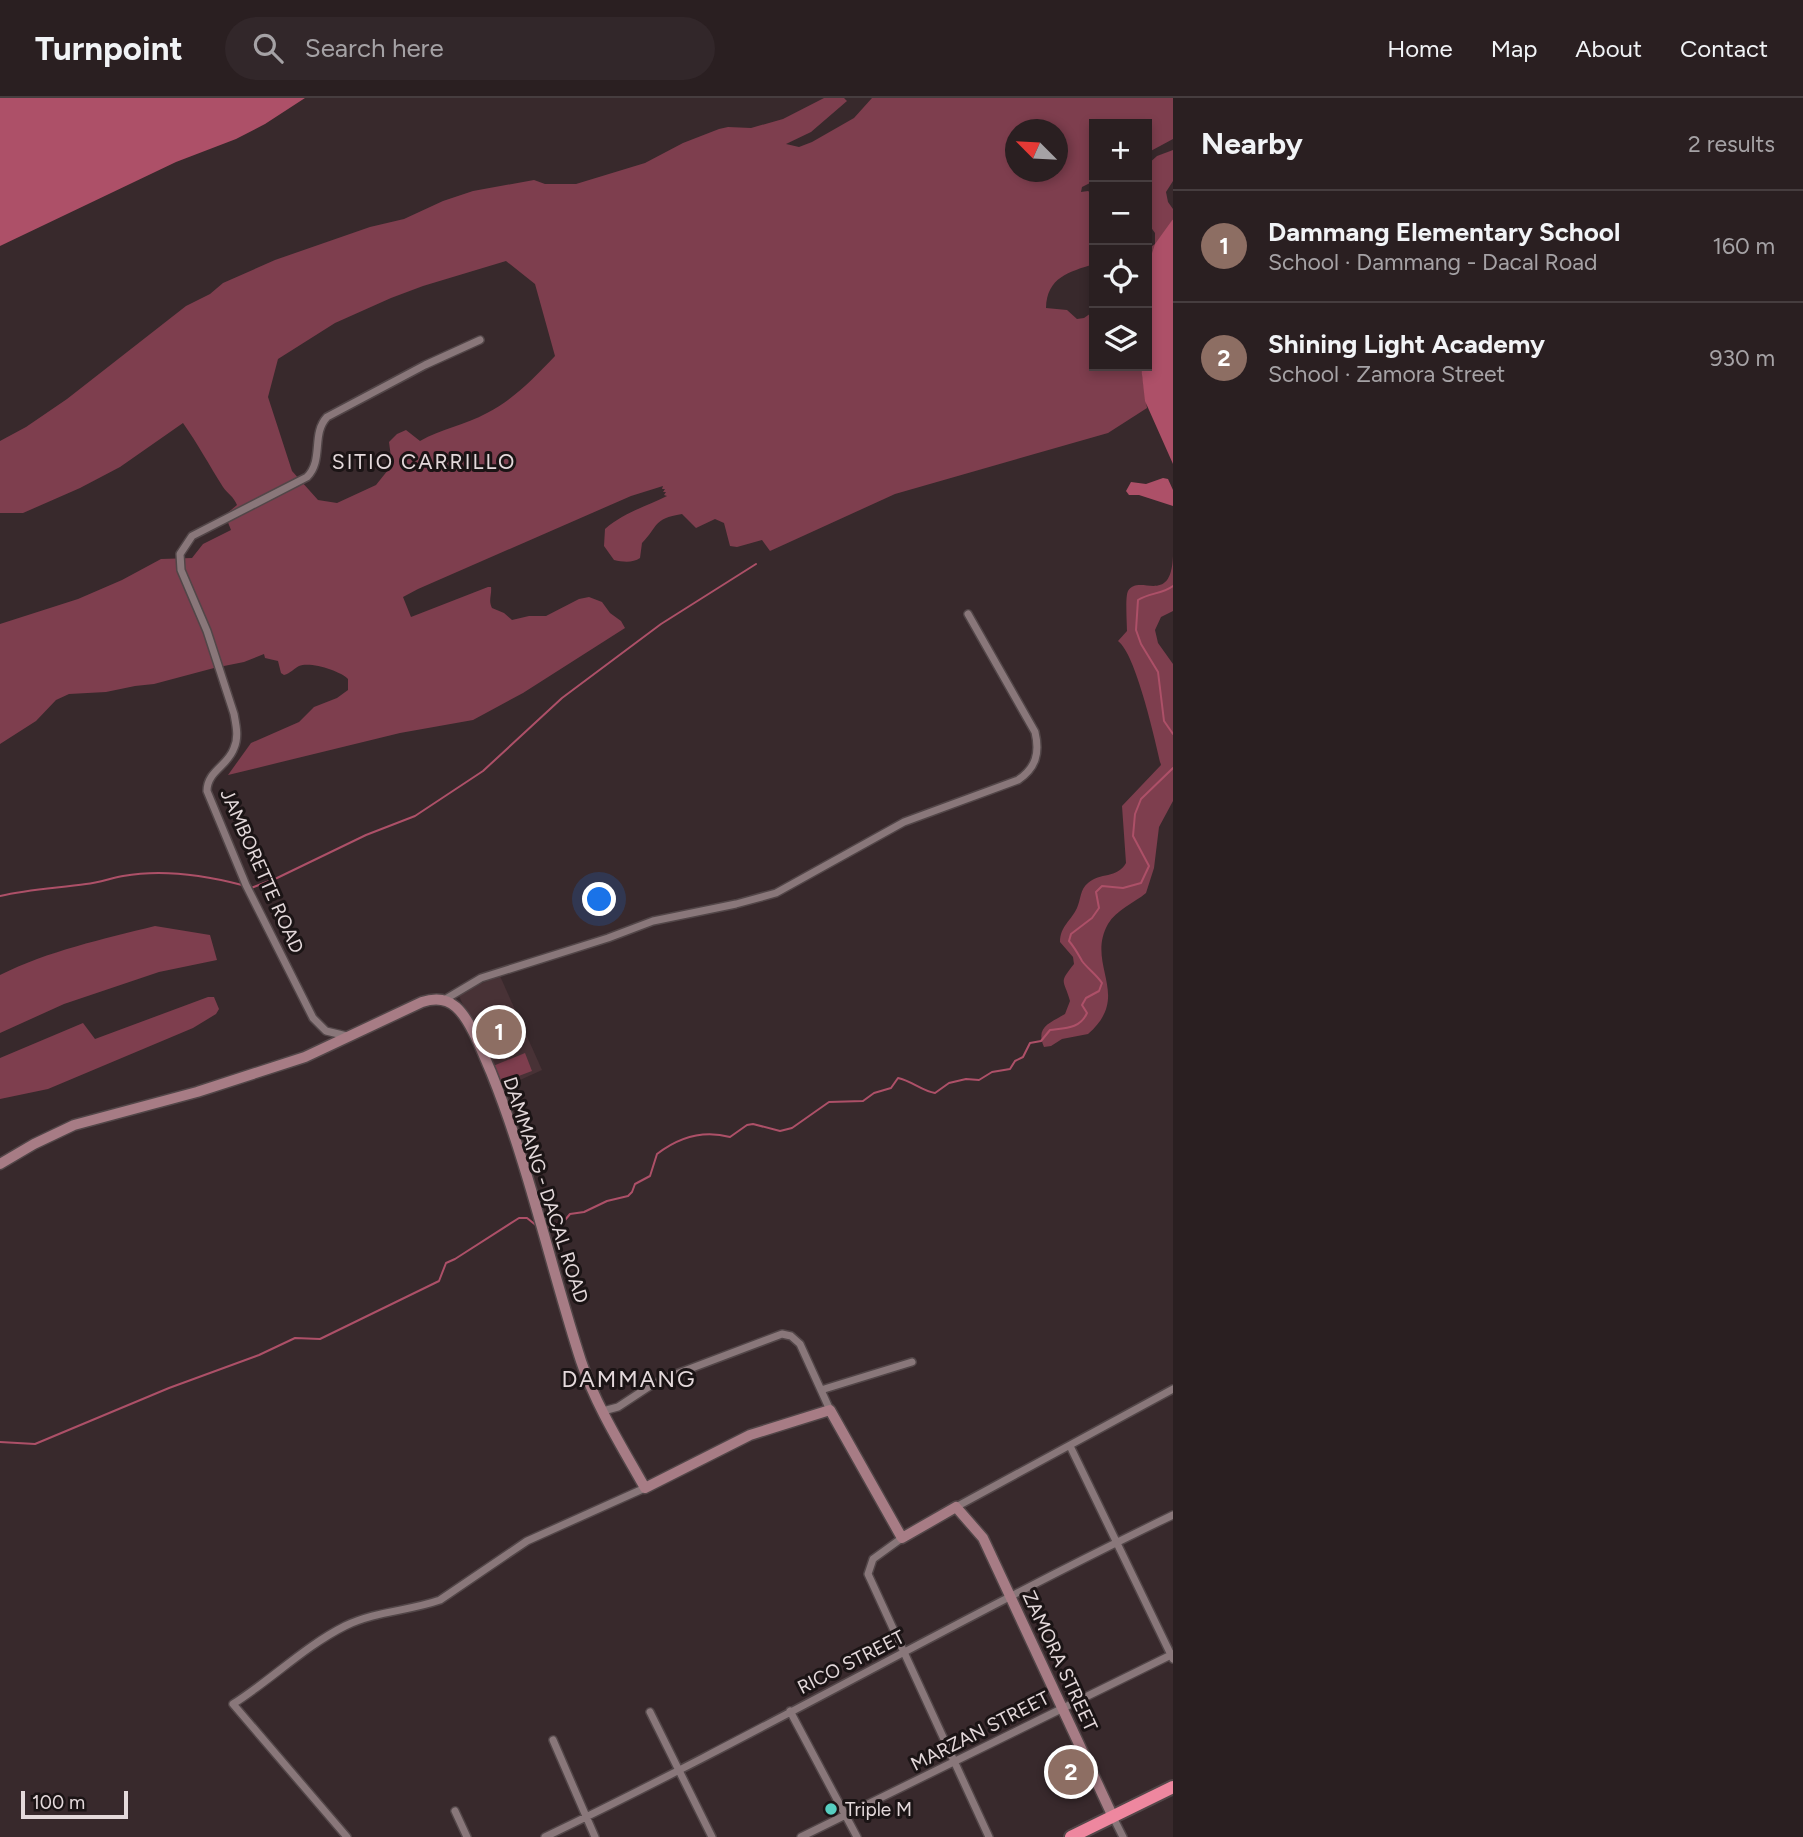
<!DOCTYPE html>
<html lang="en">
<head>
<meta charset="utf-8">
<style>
  body { margin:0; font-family:Figtree,sans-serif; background:#32272a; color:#f1f3f6 }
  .controls { position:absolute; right:21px; top:21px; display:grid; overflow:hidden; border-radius:0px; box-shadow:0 4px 10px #0003 }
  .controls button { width:63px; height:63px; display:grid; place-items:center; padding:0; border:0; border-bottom:2px solid #463d3f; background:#2a1f21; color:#f1f3f6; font:35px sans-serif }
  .compass { position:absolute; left:1005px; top:21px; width:63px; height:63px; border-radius:50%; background:#2a1f21; box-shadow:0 4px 10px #0003; rotate:294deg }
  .scale { position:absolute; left:21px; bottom:18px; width:107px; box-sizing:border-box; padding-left:7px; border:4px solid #e4d9db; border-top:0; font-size:19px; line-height:24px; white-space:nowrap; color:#e4d9db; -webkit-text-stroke:5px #1b1415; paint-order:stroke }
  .you { position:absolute; left:600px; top:802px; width:24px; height:24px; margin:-18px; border:5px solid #fff; border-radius:50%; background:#1a73e8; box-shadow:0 0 0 10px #1a73e833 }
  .badge { display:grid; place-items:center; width:46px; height:46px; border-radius:50%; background:#1a73e8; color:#fff; font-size:23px; font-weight:700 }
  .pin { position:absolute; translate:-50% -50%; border:4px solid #fff; box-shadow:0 2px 7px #0006 }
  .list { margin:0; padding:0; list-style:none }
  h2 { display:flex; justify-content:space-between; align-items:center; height:91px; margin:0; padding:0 28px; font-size:30px }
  h2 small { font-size:23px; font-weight:400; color:#a5a2a5 }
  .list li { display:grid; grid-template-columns:46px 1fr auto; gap:21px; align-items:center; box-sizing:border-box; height:112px; padding:0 28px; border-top:2px solid #463d3f }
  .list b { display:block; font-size:26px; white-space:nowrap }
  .list p { margin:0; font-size:23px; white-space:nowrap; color:#a5a2a5 }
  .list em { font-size:23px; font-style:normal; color:#a5a2a5 }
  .icon { flex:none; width:38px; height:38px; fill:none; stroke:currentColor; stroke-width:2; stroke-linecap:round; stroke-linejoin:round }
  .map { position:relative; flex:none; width:1173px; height:1739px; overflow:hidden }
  header { display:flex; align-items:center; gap:42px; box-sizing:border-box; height:98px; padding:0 35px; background:#2a1f21; border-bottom:2px solid #463d3f }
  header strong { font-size:33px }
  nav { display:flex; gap:38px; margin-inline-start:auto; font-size:24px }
  .search { width:490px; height:63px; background:#32272a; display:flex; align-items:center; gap:18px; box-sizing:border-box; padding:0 24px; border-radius:38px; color:#a5a2a5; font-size:26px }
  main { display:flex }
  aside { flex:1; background:#2a1f21 }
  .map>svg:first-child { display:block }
  .built { fill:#483236 }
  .green { fill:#7e3e4e; fill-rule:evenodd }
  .water { fill:#ad5068 }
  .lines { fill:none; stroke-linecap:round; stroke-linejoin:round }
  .stream { stroke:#ad5068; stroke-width:2 }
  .street-casing { stroke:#524648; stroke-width:10 }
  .secondary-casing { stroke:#524648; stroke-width:13 }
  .highway-casing { stroke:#524648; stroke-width:16 }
  .street { stroke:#89777a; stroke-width:7 }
  .secondary { stroke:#a77c85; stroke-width:10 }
  .highway { stroke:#ee879f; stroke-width:12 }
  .poi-dot { fill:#57cec1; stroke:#1b1415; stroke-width:2.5 }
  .labels { text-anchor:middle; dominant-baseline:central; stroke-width:6; stroke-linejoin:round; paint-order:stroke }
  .street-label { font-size:19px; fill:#e4d9db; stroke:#1b1415 }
  .poi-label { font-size:19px; fill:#e4d9db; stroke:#1b1415; text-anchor:start }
  .neighbourhood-label { font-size:21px; letter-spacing:2px; fill:#e4d9db; stroke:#1b1415 }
  .quarter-label { font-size:23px; letter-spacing:2px; fill:#e4d9db; stroke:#1b1415 }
</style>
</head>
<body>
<header>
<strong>Turnpoint</strong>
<div class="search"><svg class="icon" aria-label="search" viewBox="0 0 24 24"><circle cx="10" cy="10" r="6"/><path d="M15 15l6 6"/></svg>Search here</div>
<nav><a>Home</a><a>Map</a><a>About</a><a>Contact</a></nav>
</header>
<main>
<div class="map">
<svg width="1173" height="1739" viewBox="0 0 1173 1739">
  <rect width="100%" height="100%" fill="#38292c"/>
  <path class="built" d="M500,878L542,972L498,992L458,895Z"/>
  <path class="green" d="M824,0H844L847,3L811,34L786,46L799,49L812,44L854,20L872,0H1173V41L1147,55V26H1094V83L1082,89L1081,94L1088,93L1094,97V166C1069,174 1047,179 1046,210L1067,212L1077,221L1084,220L1094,213V268H1141L1147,310L1108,335L895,396L770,453L762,442L737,449L730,448L724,425L715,421L696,430L682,416C652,421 659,428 642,445L640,460C633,465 623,464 614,462L604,448L605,431C623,415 645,409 667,398L664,397L666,394H663L665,391H662L663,388L631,398L418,491L403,499L411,519L488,489H491C492,497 488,502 492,510L504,515L512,522L529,518H546L579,501L589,499L602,504L610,515L621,523L625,530L523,595L473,622L400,635L228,677L251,645L299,624L314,609L337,600L348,592V581C341,573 310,563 299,568C293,571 291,575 284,577L281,575L278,563L265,560L264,556L244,564L214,570L154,586L135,588L106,594L69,596L56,602L36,623L0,646V526L78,501L122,482L161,461L192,460L203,446L231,432L225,417L237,407C234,399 227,395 223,389C209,367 198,346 183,325L120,369L80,390L23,415H0V343L26,329L67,301L186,208L210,196L223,185L275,162L370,129L404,121L443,103L473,93L534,82L545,86H576L645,65L683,45L719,31L728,29L751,30L783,21ZM1015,32H1058V74H1015ZM506,163L535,186L555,258C534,280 514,301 487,315C465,327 441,331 420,343L406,332L397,336L389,344L392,367L376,387L337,405L318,402L292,373L268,299L278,261L335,225L391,200L423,188Z
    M1173,52V83L1166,94L1168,104L1173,111V121L1147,171V152L1155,146V135L1147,124V67L1157,58Z
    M1173,458V513L1161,519L1155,532L1158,545L1173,566V703L1159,729L1154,770L1146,795C1134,805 1116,812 1108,826C1085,867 1133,897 1088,936L1062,941L1051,948L1044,949C1035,929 1050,925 1065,916L1070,903C1064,881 1058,886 1074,866L1073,859L1060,844C1060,828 1071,823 1077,810C1081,801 1080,791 1088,785C1100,774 1117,781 1126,765L1122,708L1161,667C1155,642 1136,556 1118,543L1127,533C1127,525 1125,499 1128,493C1139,475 1171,509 1173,458Z
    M155,828L210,837L217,862L159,874L64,906L0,935V877C48,853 103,841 155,828Z
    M208,899H214L219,911L216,916L193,930L48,991L0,1001V960L83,925L95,941Z
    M525,955L532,973L500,985L493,968Z"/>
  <path class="water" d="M0,0H305L265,26L236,41L176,64L0,148Z
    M1173,121V366L1145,303L1141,268H1147V171L1155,146Z
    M1163,380L1168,381L1173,392V408L1139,397H1129L1126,393L1131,384L1146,386Z"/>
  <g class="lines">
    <path class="stream" d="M1173,488C1162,496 1149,495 1138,502L1136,532L1141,546L1158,574L1164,623L1173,636
      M251,790L277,780L366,737L415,718L483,673L562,600L661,526L756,466
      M0,798C28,791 58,790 86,786C99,785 111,780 123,778C162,771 204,777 242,787
      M547,1130L565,1122L570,1116L584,1114L607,1103L628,1098L632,1094L635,1086L650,1078L657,1056C679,1039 704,1032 730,1039L747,1027L753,1026L780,1033L792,1030L829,1004L863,1003L874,995L891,990L898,980C912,983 922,993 935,995L949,985L966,981L979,982L992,974L1010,971L1015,963L1023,959L1030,945L1041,943L1050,932C1065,930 1080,931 1087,915L1082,907L1086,900L1099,893L1102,885C1096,876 1088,871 1082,863C1078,856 1075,850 1069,843L1071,836L1092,820L1099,810L1096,794L1102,788L1123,790L1141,785L1149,768L1133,738L1135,716L1141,701L1173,670
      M0,1344L35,1346L169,1290L259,1257L295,1240L320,1241L439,1183L446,1165L455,1161L519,1120H527L537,1128"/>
    <defs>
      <path id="street" d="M444,902L481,880L608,840L653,823L736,806L776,795L904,724L1018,682C1036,670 1040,655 1035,634L968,516
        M347,938L326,933L313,920L246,787L207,693C207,673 228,668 234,650C239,639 236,627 234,616L207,533L181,472L180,456L192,438L307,379C324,362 311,336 327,319L425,267L480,242
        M821,1292L912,1264
        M603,1313L618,1309L653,1286L676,1276L782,1236L791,1238L800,1246L830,1312
        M1070,1348L1173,1561
        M956,1409L1173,1291
        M902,1440L873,1461L868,1476L989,1739
        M790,1613L857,1739
        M650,1614L712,1739
        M553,1642L595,1739
        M455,1713L467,1739
        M1113,1719L1123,1739
        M347,1739L233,1606C271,1582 305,1548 345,1528C376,1513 409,1513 440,1502L527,1443L645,1390
        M545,1739C757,1637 961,1519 1173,1417
        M801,1739L1173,1556"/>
      <path id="secondary" d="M0,1066L34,1046L74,1027L197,994L305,959L422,904C434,900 446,900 456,909C471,922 483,956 491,974C529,1068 550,1167 581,1263C596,1308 622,1349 645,1390L750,1337L830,1312L902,1440L956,1409L983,1440L1113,1719"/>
      <path id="highway" d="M1071,1739L1173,1689"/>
    </defs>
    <use href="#street" class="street-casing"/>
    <use href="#secondary" class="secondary-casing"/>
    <use href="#highway" class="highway-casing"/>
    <use href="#street" class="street"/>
    <use href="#secondary" class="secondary"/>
    <use href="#highway" class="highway"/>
  </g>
  <circle class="poi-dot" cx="831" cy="1711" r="7"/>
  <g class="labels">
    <g class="street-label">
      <text transform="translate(262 773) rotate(66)">JAMBORETTE ROAD</text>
      <text transform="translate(546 1092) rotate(72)">DAMMANG - DACAL ROAD</text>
      <text transform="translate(1060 1563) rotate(65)">ZAMORA STREET</text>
      <text transform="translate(851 1564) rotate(-27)">RICO STREET</text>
      <text transform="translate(980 1633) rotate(-27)">MARZAN STREET</text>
    </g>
    <g class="poi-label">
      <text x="845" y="1711">Triple M</text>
    </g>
    <g class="neighbourhood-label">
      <text x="424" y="363">SITIO CARRILLO</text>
    </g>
    <g class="quarter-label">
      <text x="629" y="1281">DAMMANG</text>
    </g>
  </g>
</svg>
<div class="controls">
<button>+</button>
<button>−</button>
<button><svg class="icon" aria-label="locate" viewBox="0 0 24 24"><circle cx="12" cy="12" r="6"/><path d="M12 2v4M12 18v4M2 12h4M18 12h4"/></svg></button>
<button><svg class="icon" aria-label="layers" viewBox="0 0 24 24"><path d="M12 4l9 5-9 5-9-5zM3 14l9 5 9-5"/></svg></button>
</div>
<svg class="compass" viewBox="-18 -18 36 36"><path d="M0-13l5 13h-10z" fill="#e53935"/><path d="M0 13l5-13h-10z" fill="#a5a2a5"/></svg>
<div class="scale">100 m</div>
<div class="you"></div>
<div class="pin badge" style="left:499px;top:934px;background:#8d6e63">1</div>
<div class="pin badge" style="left:1071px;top:1674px;background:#8d6e63">2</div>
</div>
<aside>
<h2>Nearby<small>2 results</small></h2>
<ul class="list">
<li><span class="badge" style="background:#8d6e63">1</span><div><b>Dammang Elementary School</b><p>School · Dammang - Dacal Road</p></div><em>160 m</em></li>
<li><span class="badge" style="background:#8d6e63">2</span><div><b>Shining Light Academy</b><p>School · Zamora Street</p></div><em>930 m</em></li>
</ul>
</aside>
</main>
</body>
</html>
